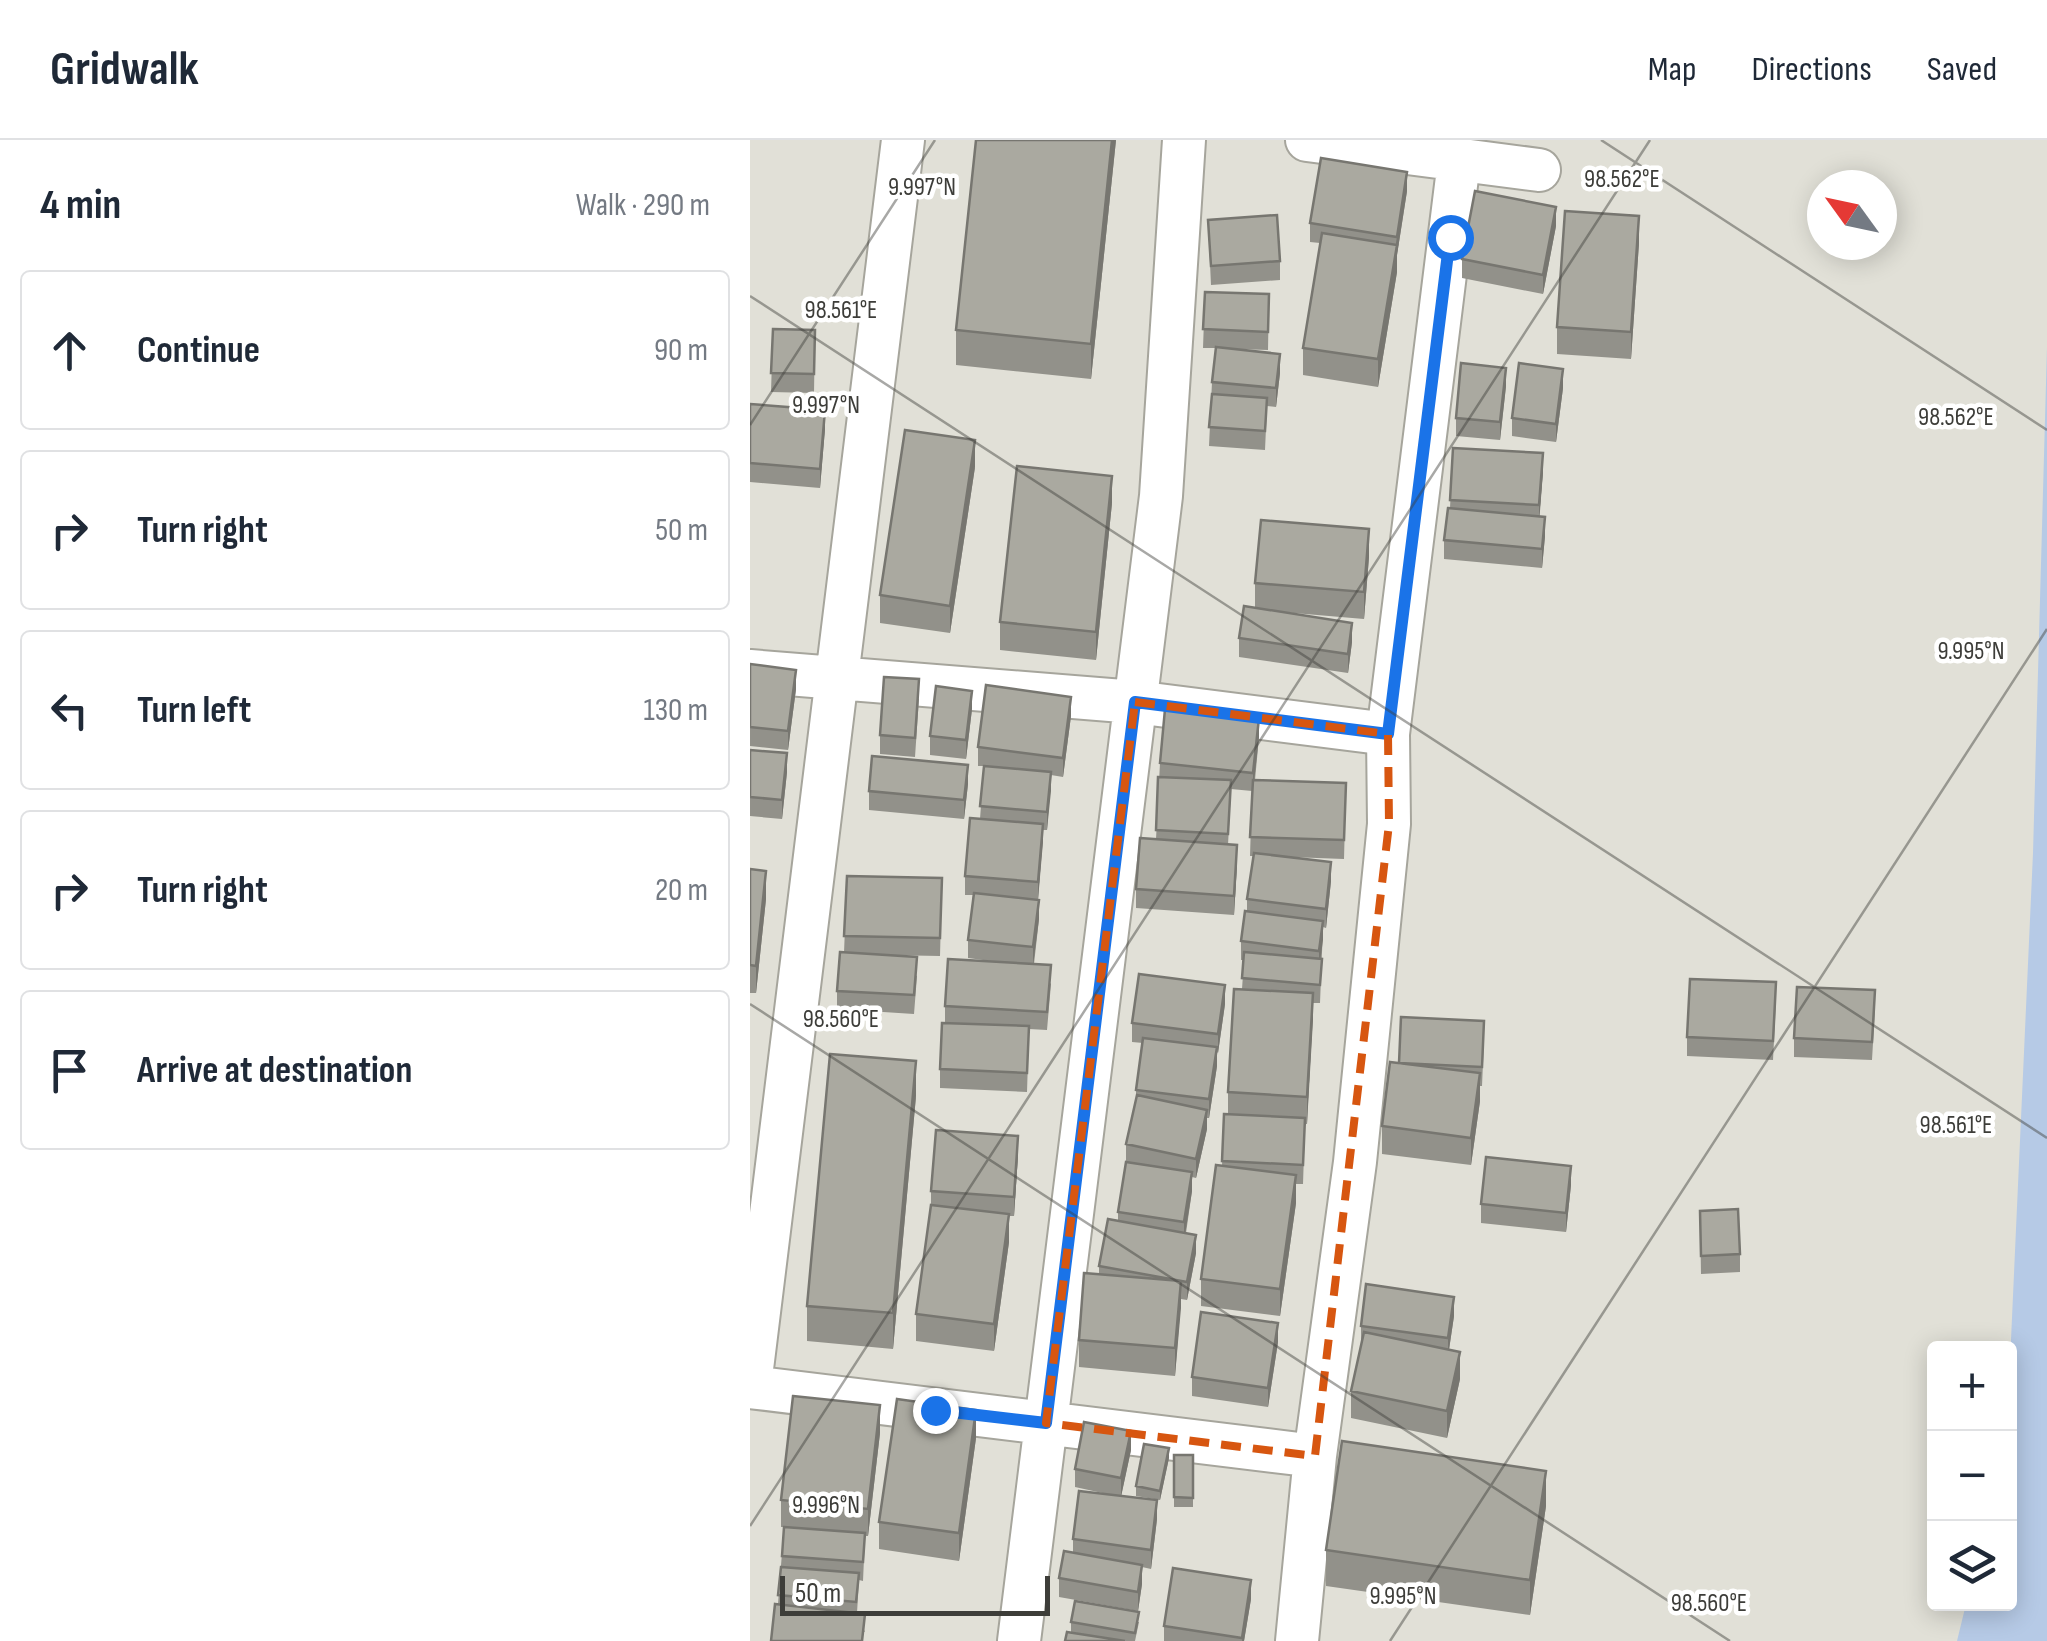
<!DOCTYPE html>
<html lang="en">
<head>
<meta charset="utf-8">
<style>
  body { margin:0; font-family:"Sofia Sans Condensed",sans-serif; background:#f6f6f7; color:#1f2937 }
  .controls { position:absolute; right:30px; bottom:30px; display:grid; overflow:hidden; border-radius:10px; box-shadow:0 5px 25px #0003 }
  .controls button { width:90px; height:90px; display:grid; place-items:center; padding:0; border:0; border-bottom:2px solid #e0e1e3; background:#fff; color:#1f2937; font:50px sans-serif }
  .compass { position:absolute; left:1057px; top:30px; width:90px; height:90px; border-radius:50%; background:#fff; box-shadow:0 5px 25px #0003; rotate:303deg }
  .scale { position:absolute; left:30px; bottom:25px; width:270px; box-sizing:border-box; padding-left:10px; border:5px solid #3d3d39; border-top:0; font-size:28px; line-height:35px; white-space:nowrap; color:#3d3d39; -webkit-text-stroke:8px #fff; paint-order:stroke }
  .stop { position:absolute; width:30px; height:30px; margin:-22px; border:8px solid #1a73e8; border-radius:50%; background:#fff }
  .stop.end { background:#1a73e8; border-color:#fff; box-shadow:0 2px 10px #0008 }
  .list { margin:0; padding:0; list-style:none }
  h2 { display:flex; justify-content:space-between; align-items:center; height:130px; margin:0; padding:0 40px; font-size:42px }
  h2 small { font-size:32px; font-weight:400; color:#747a83 }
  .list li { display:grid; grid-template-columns:65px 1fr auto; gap:30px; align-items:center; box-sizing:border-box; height:160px; margin:0 20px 20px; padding:0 20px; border:2px solid #e0e1e3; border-radius:10px }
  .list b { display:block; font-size:38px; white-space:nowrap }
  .list em { font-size:32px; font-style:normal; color:#747a83 }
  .icon { flex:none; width:55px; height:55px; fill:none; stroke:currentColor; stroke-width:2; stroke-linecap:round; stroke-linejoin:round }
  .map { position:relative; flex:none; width:1297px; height:1501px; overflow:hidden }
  header { display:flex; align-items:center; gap:60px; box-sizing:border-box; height:140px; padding:0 50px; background:#fff; border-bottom:2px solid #e0e1e3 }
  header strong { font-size:48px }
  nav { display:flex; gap:55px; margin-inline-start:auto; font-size:35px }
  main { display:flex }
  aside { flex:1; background:#fff }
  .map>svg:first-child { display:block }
  .water { fill:#b6cae6 }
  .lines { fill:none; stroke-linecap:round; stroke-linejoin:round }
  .minor-casing { stroke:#a6a59c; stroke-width:46 }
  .minor { stroke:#fff; stroke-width:42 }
  .wall { fill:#92918a }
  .shaded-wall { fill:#777670 }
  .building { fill:#aaa9a0; stroke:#777670; stroke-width:2.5 }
  .route { stroke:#1a73e8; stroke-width:12 }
  .marked { fill:none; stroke:#d75610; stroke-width:8; stroke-dasharray:20 12; stroke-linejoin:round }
  .ticks { fill:none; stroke:#3d3d39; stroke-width:2.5; stroke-opacity:0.45 }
  .ticks-label { font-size:25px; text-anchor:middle; fill:#3d3d39; stroke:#fff; stroke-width:9; stroke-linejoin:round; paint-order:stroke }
</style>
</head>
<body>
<header>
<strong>Gridwalk</strong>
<nav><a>Map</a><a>Directions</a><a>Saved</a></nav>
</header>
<main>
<aside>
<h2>4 min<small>Walk · 290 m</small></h2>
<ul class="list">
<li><svg class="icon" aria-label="ahead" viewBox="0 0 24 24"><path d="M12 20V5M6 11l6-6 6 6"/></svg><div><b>Continue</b></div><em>90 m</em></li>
<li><svg class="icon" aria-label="right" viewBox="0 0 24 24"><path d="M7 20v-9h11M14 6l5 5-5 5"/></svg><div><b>Turn right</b></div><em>50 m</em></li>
<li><svg class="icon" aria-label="left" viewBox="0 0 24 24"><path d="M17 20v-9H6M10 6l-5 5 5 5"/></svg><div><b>Turn left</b></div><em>130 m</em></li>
<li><svg class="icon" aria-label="right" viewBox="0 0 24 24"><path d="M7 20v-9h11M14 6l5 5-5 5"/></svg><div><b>Turn right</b></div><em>20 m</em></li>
<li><svg class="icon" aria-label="arrive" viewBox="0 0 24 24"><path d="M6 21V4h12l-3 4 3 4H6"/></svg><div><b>Arrive at destination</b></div></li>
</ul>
</aside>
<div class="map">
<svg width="1297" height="1501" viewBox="0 0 1297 1501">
  <rect width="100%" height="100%" fill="#e1e0d7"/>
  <path class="water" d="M1297,207V1501H1207L1216,1464H1260V1222L1283,713Z"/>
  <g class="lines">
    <defs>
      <path id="minor" d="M557,0L789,30
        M0,531L385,562L638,594
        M0,1245L153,0
        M0,1247L565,1316
        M269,1501L411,356L434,0
        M547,1501L565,1316L605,1022L639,684L638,594L709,21"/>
    </defs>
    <use href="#minor" class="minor-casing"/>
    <use href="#minor" class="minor"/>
  </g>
  <path class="wall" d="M366,0L341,239L206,225V190Z
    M657,51L647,115V132L628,247L553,235V208L570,103L560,102V83Z
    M458,80L530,121V140L461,145Z
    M806,86L793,154L712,138V119Z
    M889,103L881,219L807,214V187Z
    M455,152L519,154L518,210L486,209L530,233L526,267L517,266L515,310L459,306L462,242L466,208H453Z
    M23,189L65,190L64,253L21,252Z
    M756,246L750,300L706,296V278Z
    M813,248L806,302L762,296V278Z
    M0,264L75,289L70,348L0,342Z
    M703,308L793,332L789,377L795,396L792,428L694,419V400L700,368Z
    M225,327L200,493L130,483V455Z
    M362,363L346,520L250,510V482Z
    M619,417L614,479L532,472L602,502L598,533L489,517V498L505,468V443Z
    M0,524L46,549L38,610L0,606Z
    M169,558L165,617L130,614V595Z
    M222,569L216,619L180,615V596Z
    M321,576L313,637L301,635L297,690H293L288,760L289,779L284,824L301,844L297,890L279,889L277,952L190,948V929L195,883V866L248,822L218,818V800L223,755H215V736L230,679L234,626H228V607Z
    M509,597L505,640L596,643L594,719L540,717L581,741L576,788L573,787L570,863H563L557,984H555L553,1044H546V1063L530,1176L451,1166V1139L472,1026L474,974L478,975V952L492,849L494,820H491V801L497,771V759L503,716H500L502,651L481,649L478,705L487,724L484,775L386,768V749L406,699L410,623Z
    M0,610L37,632L32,679L0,676Z
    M218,644L214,679L119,670V651Z
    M0,729L16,759L6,853H0Z
    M97,736L192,738L190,816L137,815L167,836L164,874L87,869V851L94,813Z
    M1026,861L1023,920L937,916V897Z
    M475,864L468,913L467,912V926L459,978H457V989L446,1038L442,1037V1051L436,1093L446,1113L437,1160L431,1159L425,1236L329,1227V1200L349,1134V1126L368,1081V1072L376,1022V1004L386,961V950L393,903L382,902V883Z
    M1125,869L1122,920L1044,917V898Z
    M734,900L732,946H730V961L721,1025L632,1014V986L649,923Z
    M166,956L143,1209L57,1201V1166Z
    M268,1015L264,1076H259V1102L244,1211L166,1201V1174L181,1068V1051Z
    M821,1045L816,1092L731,1083V1064Z
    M950,1071L990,1114V1132L951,1134Z
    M704,1176L699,1210L710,1239L697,1298L601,1278V1251L611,1204V1186Z
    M528,1202L518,1267L442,1256V1237Z
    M130,1293L118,1396H115L113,1441L109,1440L107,1473L115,1492L28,1464L34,1387H31V1360Z
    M226,1298L209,1421L129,1409V1382Z
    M381,1310L371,1356L407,1379L401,1429L392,1427V1444L388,1471L309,1457V1438L323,1412V1399L357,1354L325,1347V1329Z
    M424,1315H443V1367H424Z
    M419,1318L410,1360L386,1356V1346Z
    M796,1366L780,1475L576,1446V1410Z
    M501,1459L494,1501H414V1486Z
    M321,1482H389L385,1501H376L321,1492Z"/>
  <path class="shaded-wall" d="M362,0H366L341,239V204Z
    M657,32V51L647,115V132L628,247V219Z
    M806,67V86L793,154V135Z
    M889,76V103L881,219V192Z
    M530,214V233L526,267V248Z
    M756,228V246L750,300V282Z
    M813,229V248L806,302V284Z
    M75,270V289L70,348V329Z
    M225,300V327L200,493V466Z
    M793,313V332L789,384V365Z
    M362,336V363L346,520V492Z
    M795,377V396L792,428V409Z
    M619,389V417L614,479V452Z
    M602,483V502L598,533V514Z
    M46,530V549L38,610V591Z
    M222,551V569L216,619V600Z
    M321,557V576L313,637V618Z
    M509,578V597L503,651V633Z
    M37,613V632L32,679V660Z
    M218,625V644L214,679V660Z
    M301,632V651L297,690V672Z
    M293,684V702L288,760V742Z
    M487,705V724L484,775V756Z
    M581,722V741L576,788V769Z
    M16,731V759L6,853V826Z
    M289,760V779L283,826V807Z
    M573,781V800L569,830V811Z
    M475,845V864L468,913V894Z
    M563,853V880L557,984V957Z
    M467,907V926L459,978V959Z
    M166,921V956L143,1209V1173Z
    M730,933V961L721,1025V998Z
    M457,970V989L446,1038V1019Z
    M268,996V1015L264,1076V1057Z
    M821,1026V1045L816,1092V1073Z
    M442,1032V1051L434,1101V1082Z
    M546,1035V1063L530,1176V1149Z
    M259,1074V1102L244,1211V1184Z
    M446,1095V1113L437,1160V1142Z
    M431,1141V1168L425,1236V1208Z
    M704,1157V1176L698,1216V1198Z
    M528,1183V1202L518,1267V1248Z
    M710,1212V1239L697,1298V1271Z
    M130,1265V1293L118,1396V1369Z
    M226,1270V1298L209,1421V1393Z
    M381,1291V1310L371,1357V1338Z
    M419,1308V1318L410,1360V1351Z
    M796,1331V1366L780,1475V1440Z
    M407,1360V1379L401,1429V1410Z
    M392,1425V1444L388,1471V1452Z
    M501,1440V1459L494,1501H492Z"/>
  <path class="building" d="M226,0H362L341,204L206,190Z
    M571,18L657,32L647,97L560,83Z
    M725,51L806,67L793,135L712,119Z
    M815,71L889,76L881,192L807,187Z
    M527,75L530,121L461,126L458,80Z
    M572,93L647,105L628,219L553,208Z
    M455,152L519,154L518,192L453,189Z
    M23,189L65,190L64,234L21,233Z
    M466,207L530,214L526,248L462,242Z
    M711,223L756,228L750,282L706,278Z
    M769,223L813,229L806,284L762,278Z
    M462,254L517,258L515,291L459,287Z
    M0,264L75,270L70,329L0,323Z
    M155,290L225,300L200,466L130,455Z
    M703,308L793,313L789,365L700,360Z
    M267,326L362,336L346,492L250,482Z
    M698,368L795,377L792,409L694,400Z
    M511,380L619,389L614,452L505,443Z
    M494,466L602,483L598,514L489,498Z
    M0,524L46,530L38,591L0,587Z
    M134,537L169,539L165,598L130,595Z
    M236,545L321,557L313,618L228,607Z
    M186,546L222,551L216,600L180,596Z
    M415,569L509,578L503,633L410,623Z
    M0,610L37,613L32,660L0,657Z
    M122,616L218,625L214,660L119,651Z
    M234,626L301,632L297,672L230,666Z
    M408,637L481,640L478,694L406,690Z
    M503,640L596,643L594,700L500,697Z
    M220,678L293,684L288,742L215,736Z
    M390,698L487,705L484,756L386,749Z
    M504,713L581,722L576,769L497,759Z
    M0,729L16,731L6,826L0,825Z
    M97,736L192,738L190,798L94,796Z
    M224,753L289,760L283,807L218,800Z
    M495,771L573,781L569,811L491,801Z
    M90,812L167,817L164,855L87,851Z
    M494,812L572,819L570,845L492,838Z
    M198,819L301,825L297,872L195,866Z
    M389,834L475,845L468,894L382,883Z
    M940,839L1026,842L1023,901L937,897Z
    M1047,847L1125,850L1122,902L1044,898Z
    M484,849L563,853L557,957L478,952Z
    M651,877L734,881L732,927L649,923Z
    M192,883L279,886L277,933L190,929Z
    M393,898L467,907L459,959L386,950Z
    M80,914L166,921L143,1173L57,1166Z
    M640,922L730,933L721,998L632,986Z
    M387,955L457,970L446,1019L376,1004Z
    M474,974L555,978L553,1025L472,1021Z
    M186,990L268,996L264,1057L181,1051Z
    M736,1017L821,1026L816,1073L731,1064Z
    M376,1022L442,1032L434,1082L368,1072Z
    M466,1025L546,1035L530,1149L451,1139Z
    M181,1065L259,1074L244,1184L166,1174Z
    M988,1069L990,1114L951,1116L950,1071Z
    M358,1079L446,1095L437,1142L349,1126Z
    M334,1133L431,1141L425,1208L329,1200Z
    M616,1144L704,1157L698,1198L611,1186Z
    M451,1172L528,1183L518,1248L442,1237Z
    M614,1192L710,1212L697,1271L601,1251Z
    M43,1256L130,1265L118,1369L31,1360Z
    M147,1259L226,1270L209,1393L129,1382Z
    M334,1282L381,1291L371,1338L325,1329Z
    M592,1301L796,1331L780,1440L576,1410Z
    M394,1304L419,1308L410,1351L386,1346Z
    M424,1315H443V1358L424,1357Z
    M329,1351L407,1360L401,1410L323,1399Z
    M34,1387L115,1393L113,1422L32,1416Z
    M314,1411L392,1425L388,1452L309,1438Z
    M31,1427L109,1433L106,1462L28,1455Z
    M423,1428L501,1440L492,1498L414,1486Z
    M325,1461L389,1472L385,1493L321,1482Z
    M25,1464L115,1474L112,1501H21Z
    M317,1492L375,1501H315Z"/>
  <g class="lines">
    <path class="route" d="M185,1270L296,1283L385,562L638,594L700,97"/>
  </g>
  <path class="marked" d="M385,562L638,594L639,684L565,1316L296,1283Z"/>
  <path class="ticks" d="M851,0L1297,290M0,156L1297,998M0,285L185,0M0,864L980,1501M0,1386L900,0M640,1501L1297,489"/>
  <g class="ticks-label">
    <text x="872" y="47">98.562°E</text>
    <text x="172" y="55">9.997°N</text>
    <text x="91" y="178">98.561°E</text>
    <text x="76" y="273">9.997°N</text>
    <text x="1206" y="285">98.562°E</text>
    <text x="1221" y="519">9.995°N</text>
    <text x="91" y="887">98.560°E</text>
    <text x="1206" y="993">98.561°E</text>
    <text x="76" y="1373">9.996°N</text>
    <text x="653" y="1464">9.995°N</text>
    <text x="959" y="1471">98.560°E</text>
  </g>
</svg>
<div class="controls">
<button>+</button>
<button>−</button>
<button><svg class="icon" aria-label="layers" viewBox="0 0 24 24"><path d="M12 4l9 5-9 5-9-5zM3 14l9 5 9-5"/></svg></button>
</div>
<svg class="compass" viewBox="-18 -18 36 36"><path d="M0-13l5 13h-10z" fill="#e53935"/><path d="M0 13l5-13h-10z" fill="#747a83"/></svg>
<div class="scale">50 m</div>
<div class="stop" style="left:700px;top:97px"></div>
<div class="stop end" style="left:185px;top:1270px"></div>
</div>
</main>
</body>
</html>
